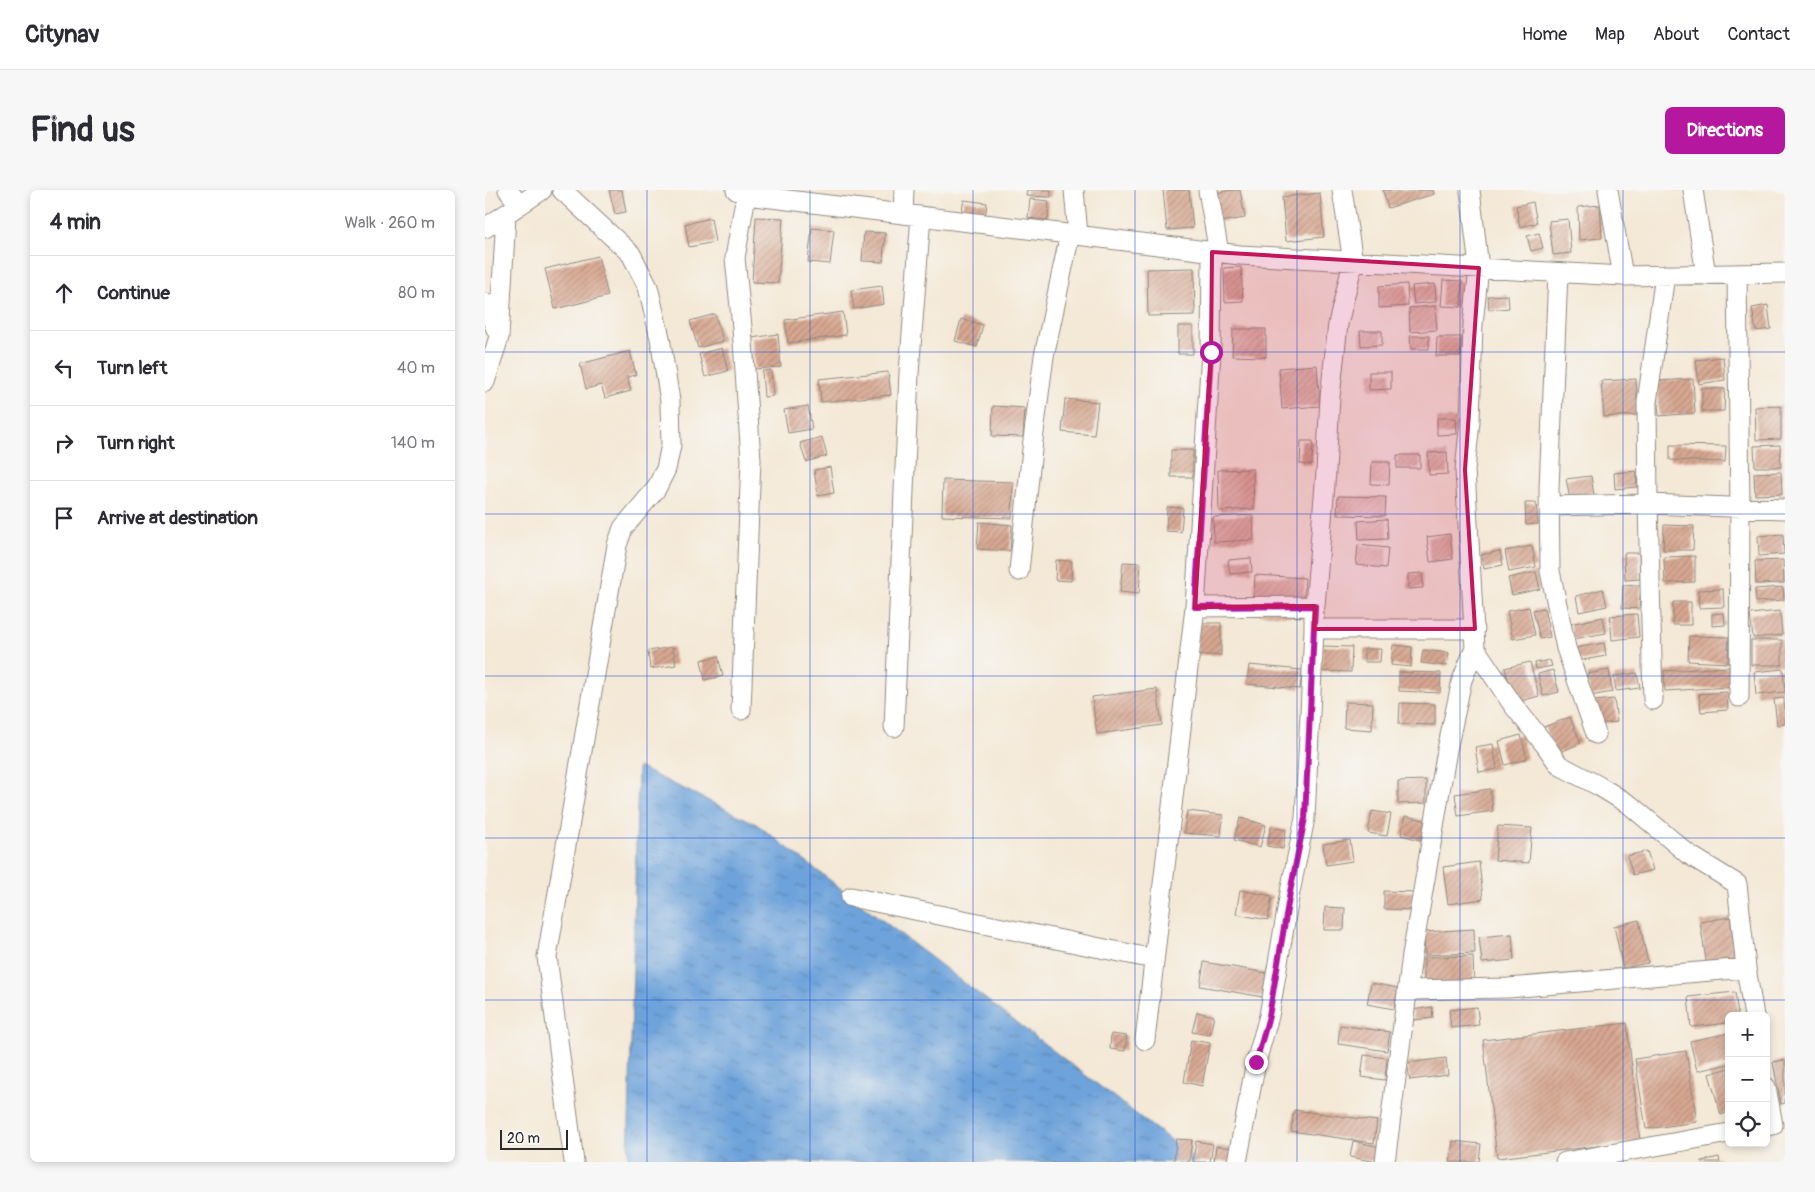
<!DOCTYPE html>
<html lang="en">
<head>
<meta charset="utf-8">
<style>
  body { margin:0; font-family:Pangolin,sans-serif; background:#f7f7f7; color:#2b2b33 }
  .controls { position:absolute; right:15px; bottom:15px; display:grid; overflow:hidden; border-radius:8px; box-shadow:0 2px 8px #0003 }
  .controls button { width:45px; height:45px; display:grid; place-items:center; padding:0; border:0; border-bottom:1px solid #e1e1e2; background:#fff; color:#2b2b33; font:25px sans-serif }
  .scale { position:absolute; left:15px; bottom:12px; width:68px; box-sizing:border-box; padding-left:5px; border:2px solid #2b2b2b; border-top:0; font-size:14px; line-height:18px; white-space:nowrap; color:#2b2b2b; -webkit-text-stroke:4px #f6f6f2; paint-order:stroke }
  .stop { position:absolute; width:15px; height:15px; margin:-11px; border:4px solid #b5179e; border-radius:50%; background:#fff }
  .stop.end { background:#b5179e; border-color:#fff; box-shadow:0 1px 5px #0008 }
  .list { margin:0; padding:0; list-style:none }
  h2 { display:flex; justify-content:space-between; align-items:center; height:65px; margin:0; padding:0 20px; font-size:21px }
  h2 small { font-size:16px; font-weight:400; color:#7c7c81 }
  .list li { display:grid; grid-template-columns:32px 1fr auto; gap:15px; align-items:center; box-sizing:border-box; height:75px; padding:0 20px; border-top:1px solid #e1e1e2 }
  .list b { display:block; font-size:19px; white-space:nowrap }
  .list em { font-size:16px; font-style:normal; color:#7c7c81 }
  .icon { flex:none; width:28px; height:28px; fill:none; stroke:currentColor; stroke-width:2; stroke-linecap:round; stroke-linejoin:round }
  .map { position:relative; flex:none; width:1300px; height:972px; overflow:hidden; border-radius:8px }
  header { display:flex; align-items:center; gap:30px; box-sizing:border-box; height:70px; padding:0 25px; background:#fff; border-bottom:1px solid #e1e1e2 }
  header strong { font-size:24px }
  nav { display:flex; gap:28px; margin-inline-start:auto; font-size:18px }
  .intro { display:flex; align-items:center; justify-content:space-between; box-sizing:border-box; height:120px; padding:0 30px }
  h1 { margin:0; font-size:35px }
  .button { padding:12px 22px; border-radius:8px; background:#b5179e; color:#fff; font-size:18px; font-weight:700 }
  main { display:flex; gap:30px; padding:0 30px }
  aside { flex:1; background:#fff; border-radius:8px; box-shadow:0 2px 8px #0003 }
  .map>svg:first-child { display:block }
  .water { fill:url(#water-ripples); stroke:#4c6682 }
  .building { fill:url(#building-hatch) }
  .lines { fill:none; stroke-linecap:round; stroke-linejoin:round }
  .minor-casing { stroke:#908a80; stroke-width:21 }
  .minor { stroke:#fff; stroke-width:19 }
  .route { stroke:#b5179e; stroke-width:6 }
  .marked { fill:#c2185b; fill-opacity:0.2; stroke:#c2185b; stroke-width:4; stroke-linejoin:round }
  .grid { fill:none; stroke:#1d4ed8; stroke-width:1; stroke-opacity:0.55 }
</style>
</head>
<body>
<header>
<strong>Citynav</strong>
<nav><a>Home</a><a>Map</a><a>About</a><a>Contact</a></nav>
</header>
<div class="intro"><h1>Find us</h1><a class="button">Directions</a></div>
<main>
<aside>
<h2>4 min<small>Walk · 260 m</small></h2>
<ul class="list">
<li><svg class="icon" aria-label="ahead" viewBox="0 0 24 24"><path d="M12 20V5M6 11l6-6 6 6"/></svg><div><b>Continue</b></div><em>80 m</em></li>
<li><svg class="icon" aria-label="left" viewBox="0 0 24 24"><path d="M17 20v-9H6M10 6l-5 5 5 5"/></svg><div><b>Turn left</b></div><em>40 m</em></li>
<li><svg class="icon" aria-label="right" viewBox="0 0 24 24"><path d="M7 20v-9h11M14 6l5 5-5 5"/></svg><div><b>Turn right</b></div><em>140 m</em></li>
<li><svg class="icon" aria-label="arrive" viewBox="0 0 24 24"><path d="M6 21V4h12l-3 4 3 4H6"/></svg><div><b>Arrive at destination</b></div></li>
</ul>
</aside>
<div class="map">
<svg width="1300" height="972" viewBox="0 0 1300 972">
  <defs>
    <pattern id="water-ripples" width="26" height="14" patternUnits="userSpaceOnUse" patternTransform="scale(1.25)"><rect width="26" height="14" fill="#6da2da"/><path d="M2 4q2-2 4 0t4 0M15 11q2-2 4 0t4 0" fill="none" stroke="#5a84b1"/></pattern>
    <pattern id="building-hatch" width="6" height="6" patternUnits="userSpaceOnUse" patternTransform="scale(1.25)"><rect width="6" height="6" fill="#d8a892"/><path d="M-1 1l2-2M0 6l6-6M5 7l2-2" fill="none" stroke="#af8977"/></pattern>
  </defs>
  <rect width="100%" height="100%" fill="#f6f6f2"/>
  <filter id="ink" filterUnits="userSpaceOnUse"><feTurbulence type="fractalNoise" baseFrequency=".02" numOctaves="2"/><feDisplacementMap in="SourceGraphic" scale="10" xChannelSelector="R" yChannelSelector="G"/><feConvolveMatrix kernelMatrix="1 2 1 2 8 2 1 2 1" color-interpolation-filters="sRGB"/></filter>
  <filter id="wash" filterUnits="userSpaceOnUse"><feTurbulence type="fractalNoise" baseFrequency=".0096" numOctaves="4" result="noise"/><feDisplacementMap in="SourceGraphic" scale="20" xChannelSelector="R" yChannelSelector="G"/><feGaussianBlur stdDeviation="1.12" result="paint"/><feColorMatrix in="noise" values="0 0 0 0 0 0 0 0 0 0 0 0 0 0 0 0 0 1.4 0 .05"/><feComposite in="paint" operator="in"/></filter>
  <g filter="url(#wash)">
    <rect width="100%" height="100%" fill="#f4e8d6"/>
    <path class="water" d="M153,577L270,633L714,972H143Z"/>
    <g id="blocks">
      <path class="building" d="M124,0H137L141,22L130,24Z
        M542,0H566V7L541,6Z
        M678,0H704L708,38L682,40Z
        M747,0H755L760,28L735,32L730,3Z
        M898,0H948L949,4L903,18Z
        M835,3L839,47L801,51L797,7Z
        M545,9L564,11L563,30L543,28Z
        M479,10L502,13L500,28L476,25Z
        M1048,12L1052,33L1035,37L1031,16Z
        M1115,15L1117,48L1094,50L1093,17Z
        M271,27L298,28L293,93L267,92Z
        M226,28L230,52L204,57L200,34Z
        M1083,29L1086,63L1068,65L1064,31Z
        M327,38L349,40L345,74L323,72Z
        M379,42L400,43L398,72L377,71Z
        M1054,43L1058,58L1046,61L1042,46Z
        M113,66L123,106L70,119L60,79Z
        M756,77L758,111L740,112L739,78Z
        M709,78L710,125L663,126L662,79Z
        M958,90L977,91L976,117L956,116Z
        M922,94L923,116L894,118V96Z
        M950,94L951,112L929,114L927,96Z
        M397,96L399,114L369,119L366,100Z
        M1023,105L1024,118L1004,120L1003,106Z
        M1283,115L1286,139L1271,141L1267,118Z
        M950,116L952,140L925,142L924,118Z
        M358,122L361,145L303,153L300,130Z
        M230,124L238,151L213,158L205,131Z
        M476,129L498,135L492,157L470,151Z
        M693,136H708V164H693Z
        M748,139H781V167L747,166Z
        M875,141H897V155L876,156Z
        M293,144L296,177L270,179L267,148Z
        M925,146H944V159H926Z
        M952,147H976V166H951Z
        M237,158L243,181L220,187L214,164Z
        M145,161L151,185L142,187L146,201L120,208L116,195L101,199L95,174Z
        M1238,167L1240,190L1214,194L1211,170Z
        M832,175L835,216L797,219L794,178Z
        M286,180L288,206L279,207L277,181Z
        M403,182L406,205L336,212L334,189Z
        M884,182H906V199L884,200Z
        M1151,189L1153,225L1119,227L1116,191Z
        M1208,189L1210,223L1174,226L1171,191Z
        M1217,198L1240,199L1239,221H1217Z
        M580,209L613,212L609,245L577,242Z
        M323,216L327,239L303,243L299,220Z
        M508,216L540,218L538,247L507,246Z
        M1296,216V249L1271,250L1270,217Z
        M952,228H971L972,244L952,245Z
        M337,247L342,266L321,272L315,253Z
        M816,251H828L827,275L815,274Z
        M1185,255L1241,256L1240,272L1185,270Z
        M1295,255L1296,277H1270L1269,256Z
        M686,260H708V287H686Z
        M962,262L963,284L944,285L943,263Z
        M912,265H935V278H912Z
        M887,272H905L904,295L886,294Z
        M345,277L349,303L333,306L329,280Z
        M768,279L769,319L734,321L733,280Z
        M1151,281L1152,297L1130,299L1129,283Z
        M1296,282L1297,304L1270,305L1269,283Z
        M1106,286L1109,305L1085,309L1081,289Z
        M458,290L528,292L527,328L457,326Z
        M853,306L901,307L900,326L852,325Z
        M1040,313H1051L1053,334L1041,335Z
        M682,317L698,318L696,342L681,341Z
        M768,325L769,350L729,352L728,327Z
        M902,329L903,349L874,350L873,331Z
        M494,332L527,335L525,361L492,359Z
        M1179,335L1209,336L1208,360H1178Z
        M965,344L968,369L945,372L942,347Z
        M1298,344L1299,364L1274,366L1273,346Z
        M873,355L903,358L901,378L871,375Z
        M1047,356L1051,377L1024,382L1020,361Z
        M1015,361L1018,375L999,379L996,365Z
        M1139,363H1154L1155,389L1140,390Z
        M1210,366V392L1180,393L1179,367Z
        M766,368L767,382L745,384L743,370Z
        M571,370L587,371L586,391L570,390Z
        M1298,370L1299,393L1271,394L1270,371Z
        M638,372L656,373L654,404L635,402Z
        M1051,382L1055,399L1027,405L1023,388Z
        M937,383L938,398L923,399V384Z
        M770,385L820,388L818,427L768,424Z
        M1138,395L1156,396L1154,419L1137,418Z
        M1298,397L1299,410L1271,412L1270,399Z
        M1118,399L1122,416L1094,422L1091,406Z
        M1238,399L1239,417L1214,418L1213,400Z
        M1188,412H1206V435H1188Z
        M1044,417L1050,445L1028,449L1022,421Z
        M1059,418L1065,447L1055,449L1048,420Z
        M1295,421L1297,445L1268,448L1265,424Z
        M1239,423L1240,435L1227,436V424Z
        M1152,424L1154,447L1127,450L1125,426Z
        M1118,427L1121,443L1088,449L1085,434Z
        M713,433H736V465H713Z
        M1204,446L1244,447L1243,473L1203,471Z
        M1266,450H1297V475H1266Z
        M1119,453L1121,466L1092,471L1090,458Z
        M908,455L927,457L926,477L906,475Z
        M838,456L867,457L866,482L836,481Z
        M188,457L191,475L165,479L163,461Z
        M879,459H896L895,472H879Z
        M938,460L964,463L962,476L936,473Z
        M233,466L238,486L220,490L216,470Z
        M1065,470L1067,476L1051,479L1050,473Z
        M1045,472L1054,506L1029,513L1020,478Z
        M764,475L817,480L815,499L762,494Z
        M1244,477L1245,497L1180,501L1179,481Z
        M1298,479L1300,502L1271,505L1269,482Z
        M1068,480L1074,502L1058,506L1053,484Z
        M1124,480L1127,502L1105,506L1102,484Z
        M914,482L956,483L955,503L914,501Z
        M1152,483L1155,498L1131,501L1129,486Z
        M672,499L677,535L612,544L607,507Z
        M1242,502L1243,520L1216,522L1214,504Z
        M1299,508L1300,534L1292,535L1289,509Z
        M1129,509L1132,532L1112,534L1110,511Z
        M860,512L888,513L887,540L859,538Z
        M915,513L950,514V535L914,534Z
        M1085,527L1096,553L1071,564L1059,537Z
        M1036,545L1042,569L1020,575L1014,551Z
        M1008,554L1012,579L994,582L990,557Z
        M941,590V613L913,614V591Z
        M1005,599L1008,621L973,626L970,604Z
        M702,621L738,625L736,646L699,643Z
        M887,621L906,624L902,646L883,643Z
        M920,626L944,631L939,651L916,645Z
        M755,628L781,635L775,657L749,650Z
        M1013,636L1047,638L1044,673L1010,670Z
        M786,637L801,640L798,659L782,656Z
        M865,650L868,671L841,675L838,654Z
        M1162,661L1168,680L1148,685L1142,666Z
        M994,672L998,709L963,714L958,677Z
        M755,700L787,706L783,730L751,724Z
        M899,701L931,702V720L899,719Z
        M840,717L860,718L859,740H839Z
        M1245,727L1252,772L1222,777L1215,732Z
        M1154,730L1163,773L1138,778L1129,736Z
        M989,739L990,763L940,765L939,742Z
        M1027,744L1029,770L997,773L994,747Z
        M988,766L989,795L939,797V767Z
        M719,772L782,783L778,807L715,796Z
        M886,793L913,798L909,819L882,814Z
        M1250,802L1253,826H1244V833L1206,837L1203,807Z
        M947,817L948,828L929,830L927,820Z
        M992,817L994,835L966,838L964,820Z
        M712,822L729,826L725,845L707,842Z
        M1142,833L1155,951L1012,968L998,850Z
        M855,835L905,842L902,861L853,854Z
        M1244,843V874L1212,881L1205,851Z
        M626,844L642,846L640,861L625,859Z
        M706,850L725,853L717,896L699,892Z
        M1201,861L1212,932L1161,939L1150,869Z
        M879,865L902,868L900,890L876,887Z
        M961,868L963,885L925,890L922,873Z
        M1300,870V913L1296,914L1288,872Z
        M1244,878V922L1236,925L1224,884Z
        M809,920L892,931L889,953L806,941Z
        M691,949L707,950L704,972H689Z
        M711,951L728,954L725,972H708Z
        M868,951L895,957L892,972L865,967Z
        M968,951L996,954L994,972H965Z
        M731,956L748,958L747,972H729Z
        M1234,967L1235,972H1216V971Z"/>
    </g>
  </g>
  <g filter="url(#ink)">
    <use href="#blocks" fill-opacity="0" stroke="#908a80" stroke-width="1"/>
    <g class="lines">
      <defs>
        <path id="minor" d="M23,0L34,15
          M77,0L146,64L163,97L175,148L185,211L186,255L181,279L171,299L138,338L132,355L62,767L89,972
          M251,0L261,5L303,10L755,65L1138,86L1300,83
          M589,0L593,45
          M723,0L734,63
          M1123,0L1138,86
          M1208,0L1221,85
          M418,24L419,0
          M0,38L57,0
          M727,62L726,162L710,417L830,416L841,282L845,207L853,134L868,72L857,0
          M1073,83L1064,298L1065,381L1081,458L1111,544
          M1252,84L1255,318L1254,507
          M0,113L12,141
          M0,192L14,147L21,26
          M1065,316L1163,314L1300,319
          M534,381L548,250L559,166L585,44
          M829,427V439H990
          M990,458L1028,515L1061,556L1074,575L1114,596L1145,615L1203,664L1252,694L1261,778L1269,826
          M1168,510L1163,314L1162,212L1180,85
          M256,520L266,270L257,137L250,68L261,5
          M409,537L424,183L436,26
          M366,707L669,769
          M923,800L1023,798L1261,778
          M660,850L710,417
          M1281,897L1288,935L1281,936
          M752,972L771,872L784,826L805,702L820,628L829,439
          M900,972L927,765L962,560L977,490L990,458L980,280L985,231L988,134L994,78L985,0
          M1080,972L1244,943"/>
      </defs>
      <use href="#minor" class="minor-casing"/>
      <use href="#minor" class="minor"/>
    </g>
  </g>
  <g class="lines" filter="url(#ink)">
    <path class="route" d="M726,162L710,417L830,416L820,628L805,702L784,826L771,872"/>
  </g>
  <path class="marked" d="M727,62L994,78L980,280L990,439H829L830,416L710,417L726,162Z"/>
  <path class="grid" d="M162,0V972M325,0V972M488,0V972M650,0V972M812,0V972M975,0V972M1138,0V972M0,162H1300M0,324H1300M0,486H1300M0,648H1300M0,810H1300"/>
</svg>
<div class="controls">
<button>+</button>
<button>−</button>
<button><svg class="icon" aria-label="locate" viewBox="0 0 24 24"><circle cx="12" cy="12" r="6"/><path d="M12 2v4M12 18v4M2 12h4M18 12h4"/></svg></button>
</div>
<div class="scale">20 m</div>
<div class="stop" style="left:726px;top:162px"></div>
<div class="stop end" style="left:771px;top:872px"></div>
</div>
</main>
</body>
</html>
